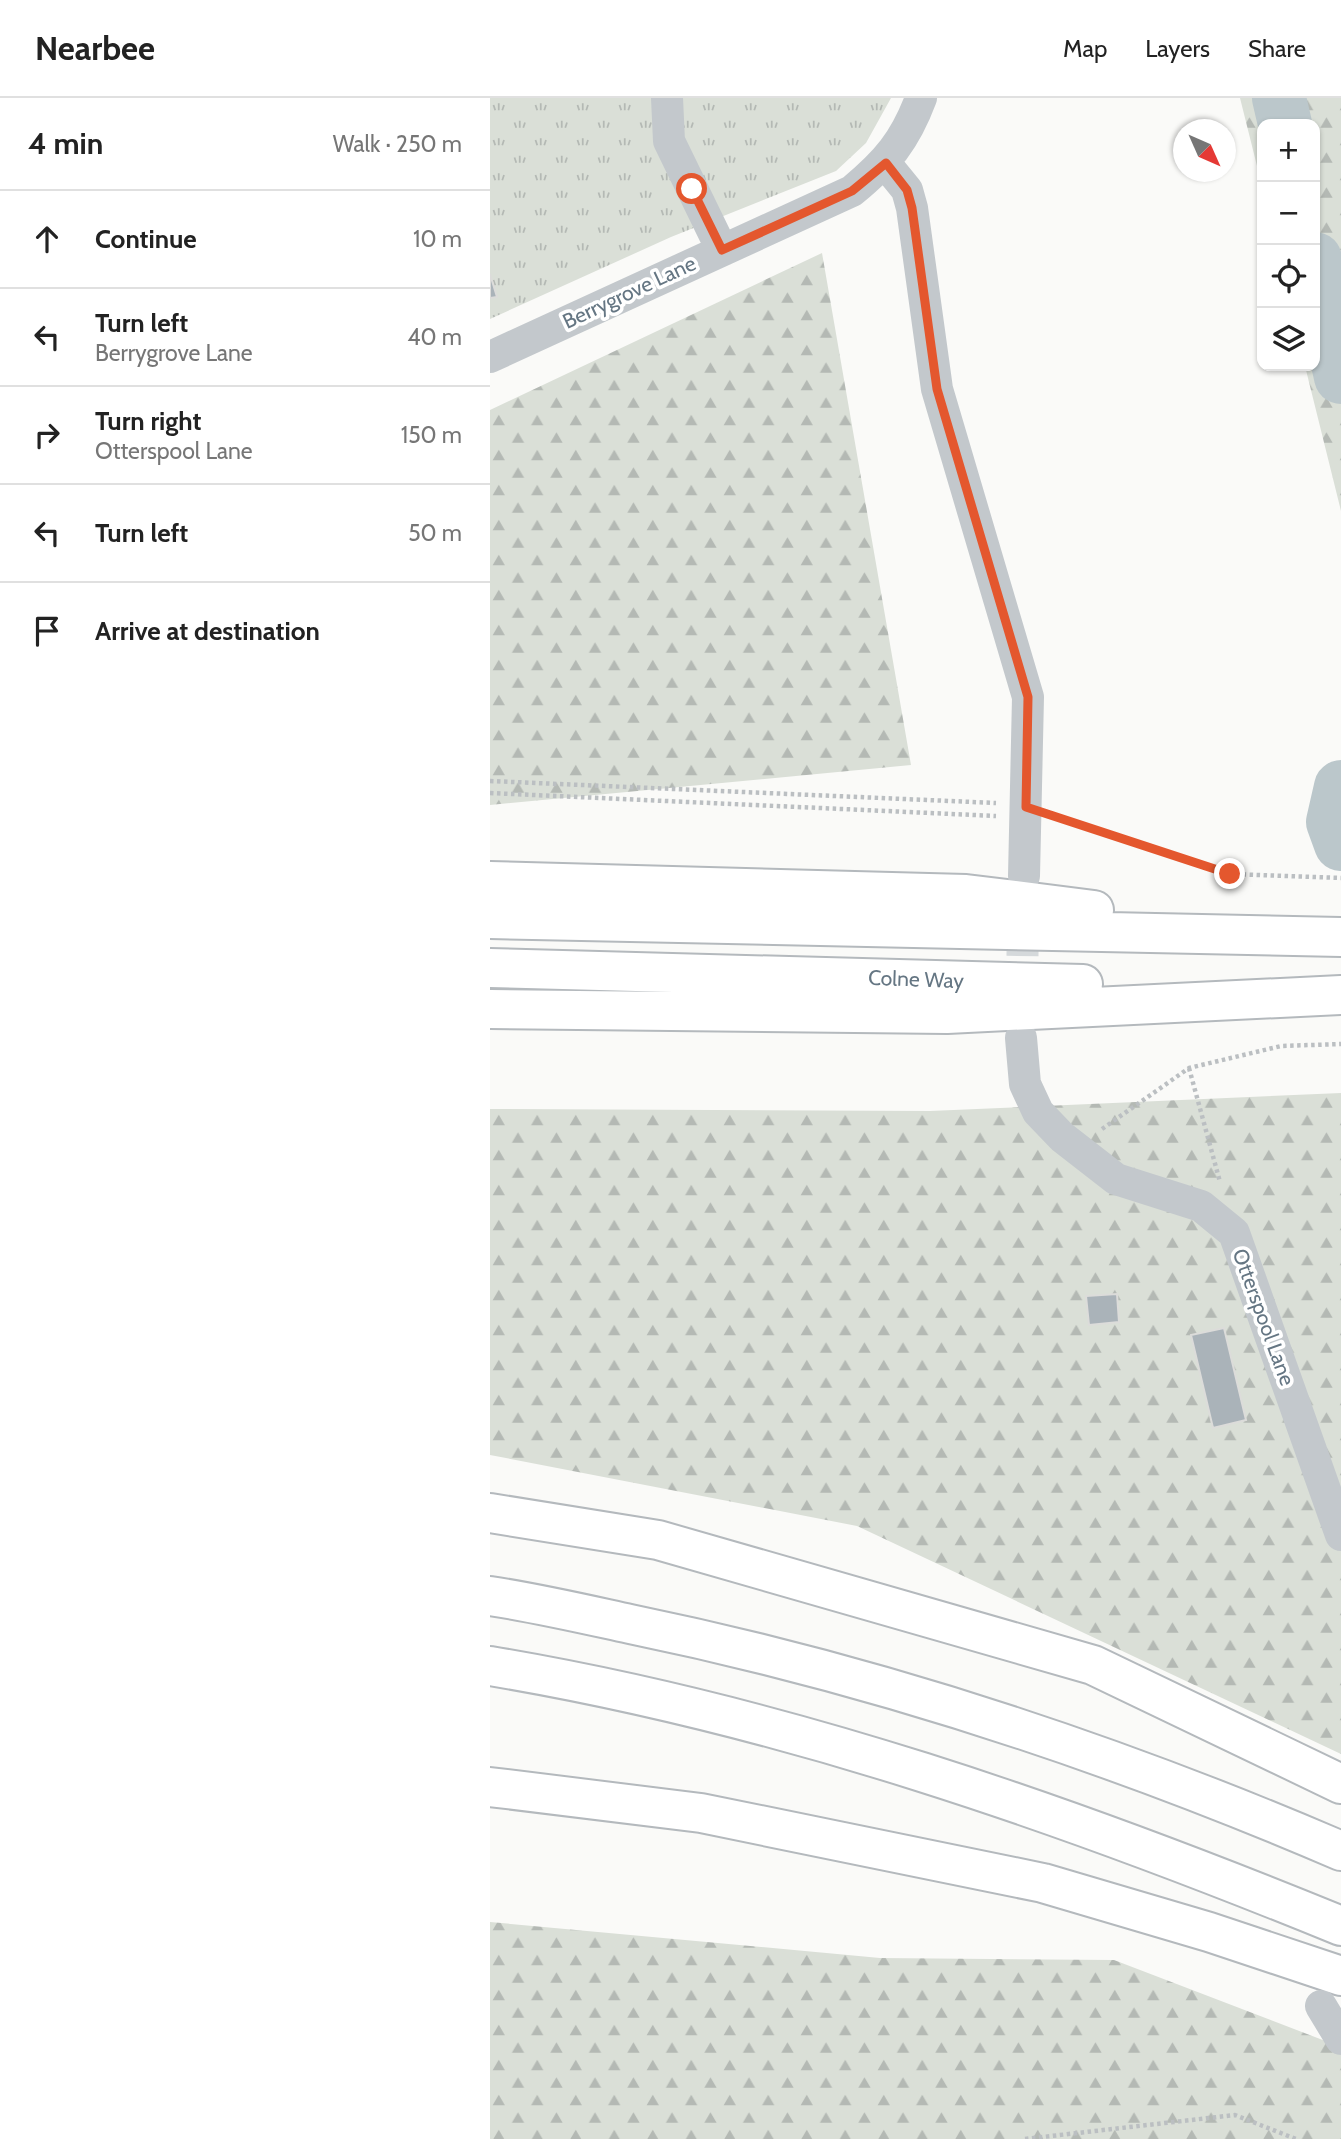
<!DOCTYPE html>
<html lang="en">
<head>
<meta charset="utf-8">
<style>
  body { margin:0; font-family:Cabin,sans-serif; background:#f2f2f2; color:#222 }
  .controls { position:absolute; right:21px; top:21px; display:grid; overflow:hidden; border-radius:14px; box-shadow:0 2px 5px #0004 }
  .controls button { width:63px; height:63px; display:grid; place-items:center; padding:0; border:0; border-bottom:2px solid #e0e0e0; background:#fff; color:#222; font:35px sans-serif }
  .compass { position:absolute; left:683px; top:21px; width:63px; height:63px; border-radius:50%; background:#fff; box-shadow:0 2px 5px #0004; rotate:135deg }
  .stop { position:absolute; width:21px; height:21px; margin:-16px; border:5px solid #e4572e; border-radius:50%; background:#fff }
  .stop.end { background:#e4572e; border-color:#fff; box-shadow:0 2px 7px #0008 }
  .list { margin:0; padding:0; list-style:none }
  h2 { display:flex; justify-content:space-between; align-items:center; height:91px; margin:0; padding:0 28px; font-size:30px }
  h2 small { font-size:23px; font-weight:400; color:#767676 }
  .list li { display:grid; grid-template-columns:46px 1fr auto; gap:21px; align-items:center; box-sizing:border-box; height:98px; padding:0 28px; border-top:2px solid #e0e0e0 }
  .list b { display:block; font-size:26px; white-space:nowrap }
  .list p { margin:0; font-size:23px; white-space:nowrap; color:#767676 }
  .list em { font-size:23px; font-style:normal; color:#767676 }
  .icon { flex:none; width:38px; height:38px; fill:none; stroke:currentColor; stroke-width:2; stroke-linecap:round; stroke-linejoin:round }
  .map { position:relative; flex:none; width:851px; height:2041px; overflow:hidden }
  header { display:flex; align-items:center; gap:42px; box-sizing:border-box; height:98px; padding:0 35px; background:#fff; border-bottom:2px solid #e0e0e0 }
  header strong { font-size:33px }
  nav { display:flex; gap:38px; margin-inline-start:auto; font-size:24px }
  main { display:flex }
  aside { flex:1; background:#fff }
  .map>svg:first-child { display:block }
  .grass { fill:url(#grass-tufts) }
  .forest { fill:url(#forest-firs) }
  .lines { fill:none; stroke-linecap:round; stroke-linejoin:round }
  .river { stroke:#bbc7cb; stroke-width:54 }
  .building { fill:#aab3b9; stroke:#dcdcda; stroke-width:2 }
  .minor-tunnel { stroke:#d5d9db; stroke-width:32; stroke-dasharray:32 16; stroke-linecap:butt }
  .highway-casing { stroke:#b4b9bd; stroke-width:42 }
  .path { stroke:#bbbfc2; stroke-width:4.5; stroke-dasharray:3.5 3.5; stroke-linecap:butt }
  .minor { stroke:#c3c8cc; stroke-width:32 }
  .highway { stroke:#fff; stroke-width:38 }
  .route { stroke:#e4572e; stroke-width:9 }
  .labels { text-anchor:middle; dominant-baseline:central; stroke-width:7; stroke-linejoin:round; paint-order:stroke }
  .street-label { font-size:21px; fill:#657683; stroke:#fff }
</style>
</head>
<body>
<header>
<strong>Nearbee</strong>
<nav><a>Map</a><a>Layers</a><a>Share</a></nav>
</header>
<main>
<aside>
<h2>4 min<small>Walk · 250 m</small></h2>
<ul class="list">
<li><svg class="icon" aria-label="ahead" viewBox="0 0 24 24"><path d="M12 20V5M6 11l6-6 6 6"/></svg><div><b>Continue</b></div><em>10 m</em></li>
<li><svg class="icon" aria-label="left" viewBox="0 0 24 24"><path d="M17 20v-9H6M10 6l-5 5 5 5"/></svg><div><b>Turn left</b><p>Berrygrove Lane</p></div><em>40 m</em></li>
<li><svg class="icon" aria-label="right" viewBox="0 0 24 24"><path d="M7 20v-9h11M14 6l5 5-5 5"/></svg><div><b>Turn right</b><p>Otterspool Lane</p></div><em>150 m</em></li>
<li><svg class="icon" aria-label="left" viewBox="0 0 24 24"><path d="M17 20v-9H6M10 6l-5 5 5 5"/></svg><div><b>Turn left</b></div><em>50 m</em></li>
<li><svg class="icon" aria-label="arrive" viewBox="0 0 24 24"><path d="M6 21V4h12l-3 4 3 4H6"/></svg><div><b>Arrive at destination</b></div></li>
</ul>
</aside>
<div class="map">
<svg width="851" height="2041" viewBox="0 0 851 2041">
  <defs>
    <pattern id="grass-tufts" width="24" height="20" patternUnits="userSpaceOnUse" patternTransform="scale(1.75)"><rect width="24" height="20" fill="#dadfd7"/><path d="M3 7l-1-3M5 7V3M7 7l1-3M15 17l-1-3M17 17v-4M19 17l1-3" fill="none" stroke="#b4b9b4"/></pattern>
    <pattern id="forest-firs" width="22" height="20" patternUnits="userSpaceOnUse" patternTransform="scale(1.75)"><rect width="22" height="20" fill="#dadfd7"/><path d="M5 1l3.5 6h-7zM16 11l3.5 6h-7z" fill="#b4b9b4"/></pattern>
  </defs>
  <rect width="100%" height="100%" fill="#fafaf8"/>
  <path class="grass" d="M0,0H401L376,45L346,73L181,139L0,221Z"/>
  <path class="forest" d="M750,0H851V413L815,268H825V26H772V88Z
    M332,155L421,667L0,707V312Z
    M851,995V1656L367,1428L0,1357V1011L440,1013Z
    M0,1824L390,1860L624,1862L851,1949V2041H0Z"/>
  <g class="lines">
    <path class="river" d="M789,0L795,26
      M825,161L851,279
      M851,689L843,724L851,746"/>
  </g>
  <path class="building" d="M0,176L7,199L0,200Z
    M627,1196L629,1224L599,1227L596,1198Z
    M734,1230L756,1322L723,1330L701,1237Z"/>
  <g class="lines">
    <path class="minor-tunnel" d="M532,906L533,808"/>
    <defs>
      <path id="highway" d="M0,783L476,796L604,812
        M0,821L851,839
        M0,870L593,886
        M0,911L457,916L851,897
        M0,1415L168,1442L603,1567L851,1686
        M0,1498C47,1505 94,1516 140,1526C383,1576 623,1655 851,1753
        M0,1568C294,1617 577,1716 851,1828
        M0,1689L211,1715L553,1785L719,1834L851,1878"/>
    </defs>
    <use href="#highway" class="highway-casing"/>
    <path class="path" d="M0,683L506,705
      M0,695L506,718
      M566,718L740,776L851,780
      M699,970L730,1084
      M612,1031L699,970L791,948L851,946
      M535,2041L745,2017L806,2041"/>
    <path class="minor" d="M177,0L179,43L232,152
      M395,65L417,92L422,110L447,291L538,599L534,778
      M0,259L362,93C397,64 415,43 431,0
      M531,940L535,986L548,1014L572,1039L626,1081L711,1108L744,1135L851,1437
      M831,1908L851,1941"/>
    <use href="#highway" class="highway"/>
  </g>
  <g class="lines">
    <path class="route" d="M202,91L232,152L362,93L396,65L417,92L422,110L447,291L538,599L536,709L740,776"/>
  </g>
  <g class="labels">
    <g class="street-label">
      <text transform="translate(139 194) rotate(-25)">Berrygrove Lane</text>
      <text transform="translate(426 881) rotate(2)">Colne Way</text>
      <text transform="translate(774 1219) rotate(70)">Otterspool Lane</text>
    </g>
  </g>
</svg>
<div class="controls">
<button>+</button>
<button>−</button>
<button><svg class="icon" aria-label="locate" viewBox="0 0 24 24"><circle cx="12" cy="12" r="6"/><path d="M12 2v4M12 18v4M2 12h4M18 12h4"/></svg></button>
<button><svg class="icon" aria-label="layers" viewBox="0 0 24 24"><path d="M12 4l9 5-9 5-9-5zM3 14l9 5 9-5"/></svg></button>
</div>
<svg class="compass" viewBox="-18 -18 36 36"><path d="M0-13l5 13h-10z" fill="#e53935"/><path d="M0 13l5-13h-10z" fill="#767676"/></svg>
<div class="stop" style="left:202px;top:91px"></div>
<div class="stop end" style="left:740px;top:776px"></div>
</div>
</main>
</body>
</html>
